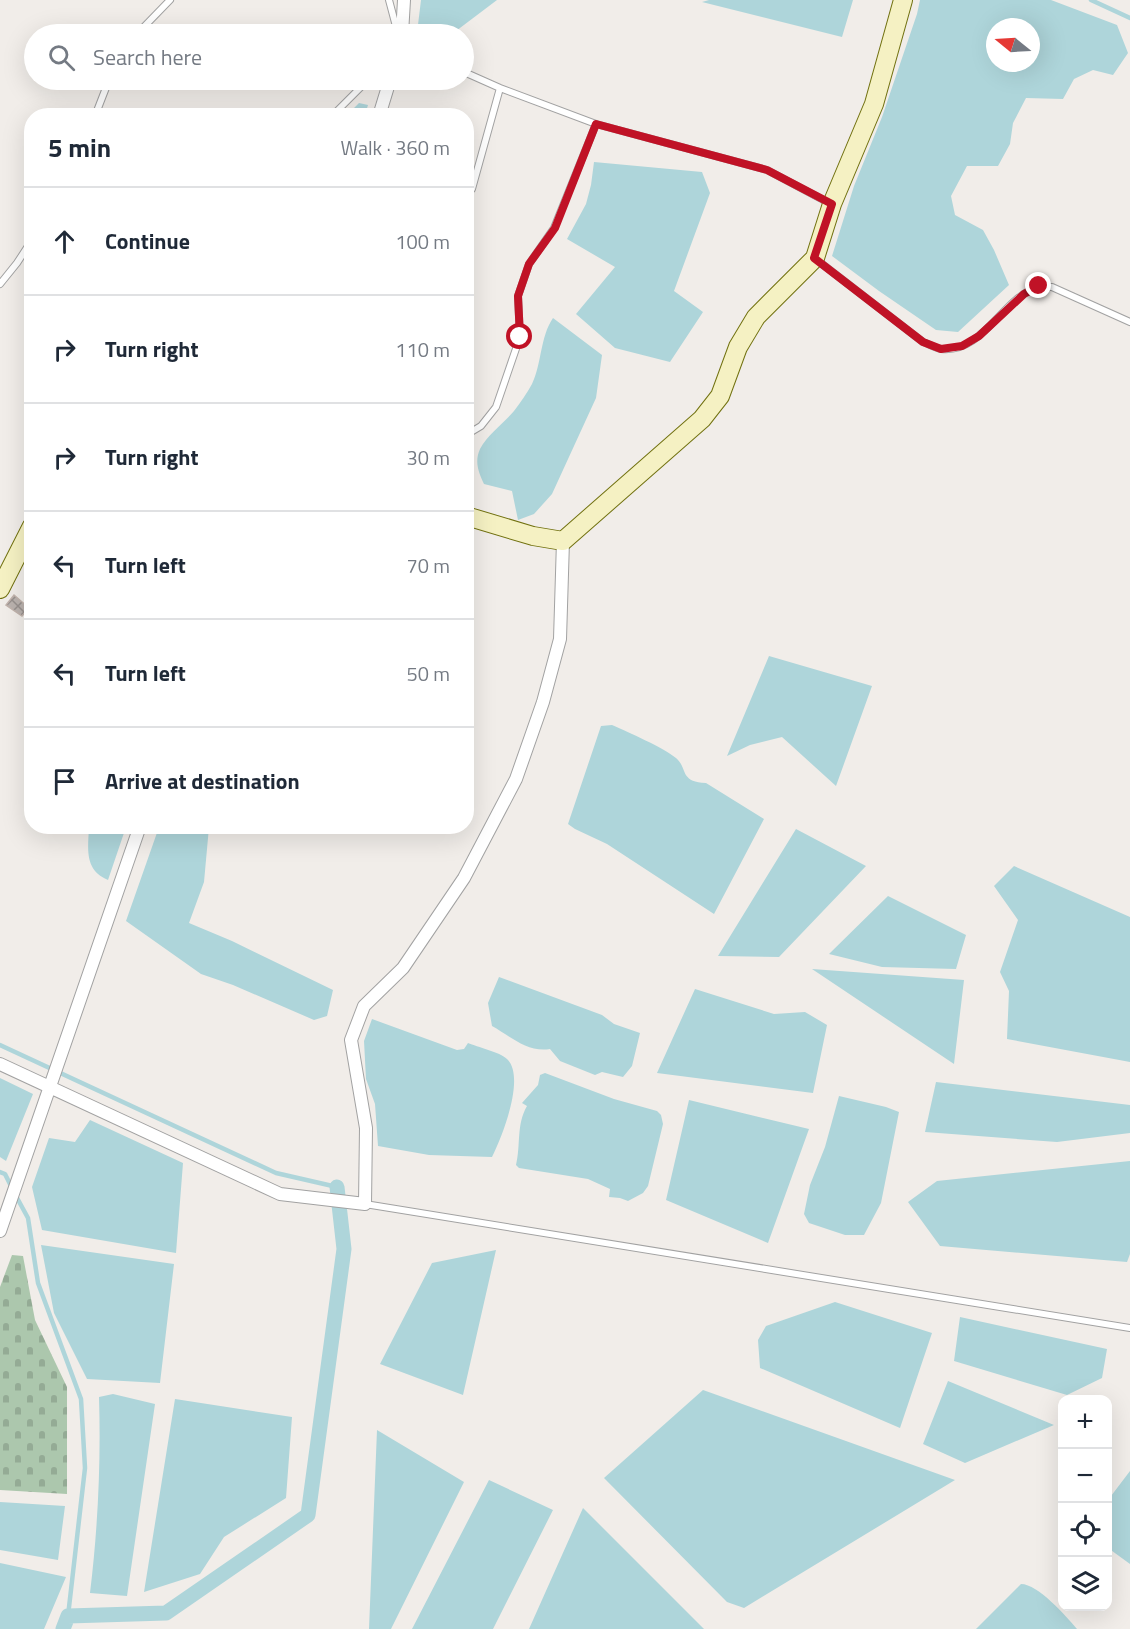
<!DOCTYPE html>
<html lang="en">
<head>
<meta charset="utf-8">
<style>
  body { margin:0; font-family:"Titillium Web",sans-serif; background:#f6f6f7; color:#1f2937 }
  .controls { position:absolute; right:18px; bottom:18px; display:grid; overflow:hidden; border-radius:12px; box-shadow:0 6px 24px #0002 }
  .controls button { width:54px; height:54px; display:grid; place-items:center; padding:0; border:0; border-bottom:2px solid #e0e1e3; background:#fff; color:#1f2937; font:30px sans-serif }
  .compass { position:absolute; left:986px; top:18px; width:54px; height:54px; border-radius:50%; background:#fff; box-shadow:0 6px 24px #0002; rotate:288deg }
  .stop { position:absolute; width:18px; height:18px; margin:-14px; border:4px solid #c01226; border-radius:50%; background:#fff }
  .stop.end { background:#c01226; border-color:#fff; box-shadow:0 2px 6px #0008 }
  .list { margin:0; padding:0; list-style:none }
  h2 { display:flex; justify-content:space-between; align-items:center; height:78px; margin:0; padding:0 24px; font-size:26px }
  h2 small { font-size:20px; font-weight:400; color:#747a83 }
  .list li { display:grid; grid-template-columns:39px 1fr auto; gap:18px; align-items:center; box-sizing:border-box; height:108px; padding:0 24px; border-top:2px solid #e0e1e3 }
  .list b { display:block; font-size:22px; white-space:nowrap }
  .list em { font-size:20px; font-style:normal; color:#747a83 }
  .icon { flex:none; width:33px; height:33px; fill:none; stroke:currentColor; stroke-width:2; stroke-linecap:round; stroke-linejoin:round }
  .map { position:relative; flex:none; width:1130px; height:1629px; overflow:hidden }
  .search { position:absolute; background:#fff; box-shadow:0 6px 24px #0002; left:24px; top:24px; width:450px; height:66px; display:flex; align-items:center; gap:15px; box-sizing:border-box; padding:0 21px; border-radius:33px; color:#747a83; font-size:22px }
  .panel { position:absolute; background:#fff; box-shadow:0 6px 24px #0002; left:24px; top:108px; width:450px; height:726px; border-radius:24px }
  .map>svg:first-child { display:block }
  .cemetery { fill:url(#cemetery-stones) }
  .water { fill:#aed5da; fill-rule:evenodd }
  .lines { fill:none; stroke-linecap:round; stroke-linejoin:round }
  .stream { stroke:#aed5da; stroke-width:4.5 }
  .canal { stroke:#aed5da; stroke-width:15 }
  .building { fill:url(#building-cross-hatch); stroke:#c1b3ac; stroke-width:1.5 }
  .lane-casing { stroke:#a2a2a2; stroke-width:8 }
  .street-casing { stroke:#a2a2a2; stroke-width:14 }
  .secondary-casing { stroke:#71710f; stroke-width:20 }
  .lane { stroke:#fff; stroke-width:6 }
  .street { stroke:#fff; stroke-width:12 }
  .secondary { stroke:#f5f1c3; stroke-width:18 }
  .route { stroke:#c01226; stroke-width:8 }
</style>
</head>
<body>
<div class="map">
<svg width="1130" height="1629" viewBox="0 0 1130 1629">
  <defs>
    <pattern id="cemetery-stones" width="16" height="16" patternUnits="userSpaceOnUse" patternTransform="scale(1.5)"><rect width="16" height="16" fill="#acc7ad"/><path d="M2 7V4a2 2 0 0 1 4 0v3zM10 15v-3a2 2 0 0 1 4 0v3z" fill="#94ab95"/></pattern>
    <pattern id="building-cross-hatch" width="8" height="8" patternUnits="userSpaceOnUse" patternTransform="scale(1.5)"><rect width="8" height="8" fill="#bab2ae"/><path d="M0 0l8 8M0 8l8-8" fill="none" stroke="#97908d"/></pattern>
  </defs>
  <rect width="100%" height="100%" fill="#f1ede9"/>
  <path class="cemetery" d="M12,1255L23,1256L35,1320L67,1387V1494L0,1490V1287Z"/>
  <path class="water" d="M421,0H497L452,34H419L417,33Z
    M709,0H853L842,37L702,2Z
    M920,0H1051L1117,25L1128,53L1113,75L1093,70L1074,79L1063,99L1026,98L1013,123L1010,144L998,166H967L951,196L955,215L983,230L994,250L1009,285L958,332L936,330L879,291L832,256L854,186L882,117L917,14ZM995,27H1031V63H995Z
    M359,103L368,105L365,115H347Z
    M594,162L702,172L710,193L674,291L703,312L670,362L615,348L576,314L615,267L567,239L586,204L591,185Z
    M553,318L602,355L596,398L552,494L534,514L518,520L512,491L484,484C479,473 474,462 480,449C488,434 503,424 514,411C520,403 527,393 532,384C542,363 540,337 553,318Z
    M769,656L872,686L836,786L782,737L750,745L727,756Z
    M612,725C630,733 662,747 676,758C688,768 679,782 706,783L764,819L714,914L607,844L575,829L568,824L601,726Z
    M89,827H126L108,880C84,870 88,849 89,827Z
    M159,827H209L204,882L189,923L232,941L333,990L327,1016L314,1020L233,985L201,974L126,921Z
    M796,829L866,866L779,957L718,956Z
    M1014,866L1130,917V1062L1007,1039L1009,991L1000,972L1018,920L994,886Z
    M888,896L966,935L956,969L882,967L829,954Z
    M812,969L964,980L954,1064Z
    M499,977L602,1015L614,1024L640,1033L632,1066L623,1077L602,1072L595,1075L560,1061L550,1049C528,1053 510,1036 492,1026L488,1003Z
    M695,989L774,1014L805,1012L827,1025L813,1093L657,1073Z
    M372,1019L457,1050L464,1049L468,1043C477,1047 500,1052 507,1059C526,1077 502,1137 492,1157L429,1155L378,1146L375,1104L366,1079L364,1041Z
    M545,1073L614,1099L657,1111L661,1115L663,1124L648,1186L643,1193L628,1201L620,1198L609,1197L610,1189L588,1179L519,1168L516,1165C521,1145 516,1125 527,1106L522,1103L538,1085L540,1075Z
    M0,1078L33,1094L6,1161L0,1157Z
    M936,1082L1130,1105V1133L1057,1142L925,1132Z
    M839,1096L886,1107L899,1112L881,1203L864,1235H845L809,1223L804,1214L810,1185L825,1147Z
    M689,1100L809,1129L768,1243L666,1200Z
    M90,1120L183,1163L176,1253L42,1230L32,1187L49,1138L75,1142Z
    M1130,1161V1254L1127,1262L940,1246L908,1202L937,1181Z
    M41,1245L174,1264L160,1383L87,1379L54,1313Z
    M496,1250L463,1395L380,1364L432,1263Z
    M835,1302L932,1333L900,1428L760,1368L758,1340L766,1326Z
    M960,1317L1107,1349L1102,1378L1067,1395L954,1361Z
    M948,1381L1054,1425L965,1463L923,1444Z
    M703,1390L955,1480L744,1608L727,1602L604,1478Z
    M113,1394L155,1404L127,1596L90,1593C98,1527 101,1462 99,1397Z
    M175,1399L292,1417L286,1498L224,1537L200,1574L144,1592Z
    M377,1430L464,1482L391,1629H369Z
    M1130,1471V1564L1108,1548V1500Z
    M489,1480L553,1510L493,1629H412Z
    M0,1502L65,1506L58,1560L0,1550Z
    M583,1508L704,1629H529Z
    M0,1563L66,1577L44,1629H0Z
    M1021,1584C1038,1584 1066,1616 1077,1629H976Z"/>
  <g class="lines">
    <path class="stream" d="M1091,0L1130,18
      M0,1045L276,1173L337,1187
      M0,1172L5,1174L12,1188
      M16,1196L28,1218L38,1283L81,1399L85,1468L68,1616"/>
    <path class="canal" d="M63,1629L68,1616L166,1613L308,1515L344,1249L337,1187"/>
  </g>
  <path class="building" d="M14,595L29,608L22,616L6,605Z"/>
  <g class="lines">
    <defs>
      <path id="lane" d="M389,0L398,34
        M137,34L170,0
        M464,72L500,88L596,124L767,170L829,203
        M95,116L109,80
        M332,116L368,80
        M472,189L500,88
        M817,260L923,342C929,344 935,348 941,349C983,354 1003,297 1038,287C1042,286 1048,287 1052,287L1130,322
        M0,284L17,263L32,240
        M466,435L481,426L496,407L520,337L518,296L529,264L554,228L596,124
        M365,1204L1130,1328"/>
      <path id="street" d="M402,34L404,0
        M379,116L390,80
        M0,1064L280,1194L365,1204L366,1128L351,1040L364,1006L403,968L464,878L516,779L543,702L560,639L563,541
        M0,1231L140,826"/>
      <path id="secondary" d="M466,516L533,536L563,541L702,419L720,396L738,347L756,317L815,258L832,204L874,104L903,0
        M0,589L32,526"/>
    </defs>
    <use href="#lane" class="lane-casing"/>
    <use href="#street" class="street-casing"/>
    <use href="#secondary" class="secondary-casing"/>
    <use href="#lane" class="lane"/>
    <use href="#street" class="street"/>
    <use href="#secondary" class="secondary"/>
  </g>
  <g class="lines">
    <path class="route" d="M520,337L518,296L529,264L555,228L596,124L767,170L832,204L814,258L923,342L941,349L962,346L979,336L1024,294L1039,286"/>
  </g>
</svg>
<div class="controls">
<button>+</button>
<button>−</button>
<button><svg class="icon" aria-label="locate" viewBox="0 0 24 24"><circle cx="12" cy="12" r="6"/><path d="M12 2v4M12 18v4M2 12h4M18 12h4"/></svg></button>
<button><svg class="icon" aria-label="layers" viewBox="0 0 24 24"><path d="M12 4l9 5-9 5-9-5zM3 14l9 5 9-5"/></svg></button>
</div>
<svg class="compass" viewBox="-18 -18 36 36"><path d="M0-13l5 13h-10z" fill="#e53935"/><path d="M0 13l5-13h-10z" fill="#747a83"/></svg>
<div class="stop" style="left:520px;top:337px"></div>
<div class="stop end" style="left:1039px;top:286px"></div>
<div class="search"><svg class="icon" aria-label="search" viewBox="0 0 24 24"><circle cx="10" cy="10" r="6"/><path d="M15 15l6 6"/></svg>Search here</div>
<section class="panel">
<h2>5 min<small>Walk · 360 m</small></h2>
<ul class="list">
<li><svg class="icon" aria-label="ahead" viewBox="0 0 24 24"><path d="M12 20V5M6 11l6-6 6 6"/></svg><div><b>Continue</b></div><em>100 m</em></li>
<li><svg class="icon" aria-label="right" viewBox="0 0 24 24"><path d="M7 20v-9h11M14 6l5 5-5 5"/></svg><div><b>Turn right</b></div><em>110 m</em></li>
<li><svg class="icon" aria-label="right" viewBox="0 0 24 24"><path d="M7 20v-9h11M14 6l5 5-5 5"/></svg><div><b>Turn right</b></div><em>30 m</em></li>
<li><svg class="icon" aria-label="left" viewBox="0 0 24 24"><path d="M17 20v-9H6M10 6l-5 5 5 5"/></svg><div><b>Turn left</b></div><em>70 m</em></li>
<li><svg class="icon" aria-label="left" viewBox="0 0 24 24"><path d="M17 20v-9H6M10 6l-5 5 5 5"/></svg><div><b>Turn left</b></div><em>50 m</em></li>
<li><svg class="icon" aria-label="arrive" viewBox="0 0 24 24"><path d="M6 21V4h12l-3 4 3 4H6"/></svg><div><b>Arrive at destination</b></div></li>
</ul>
</section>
</div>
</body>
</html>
